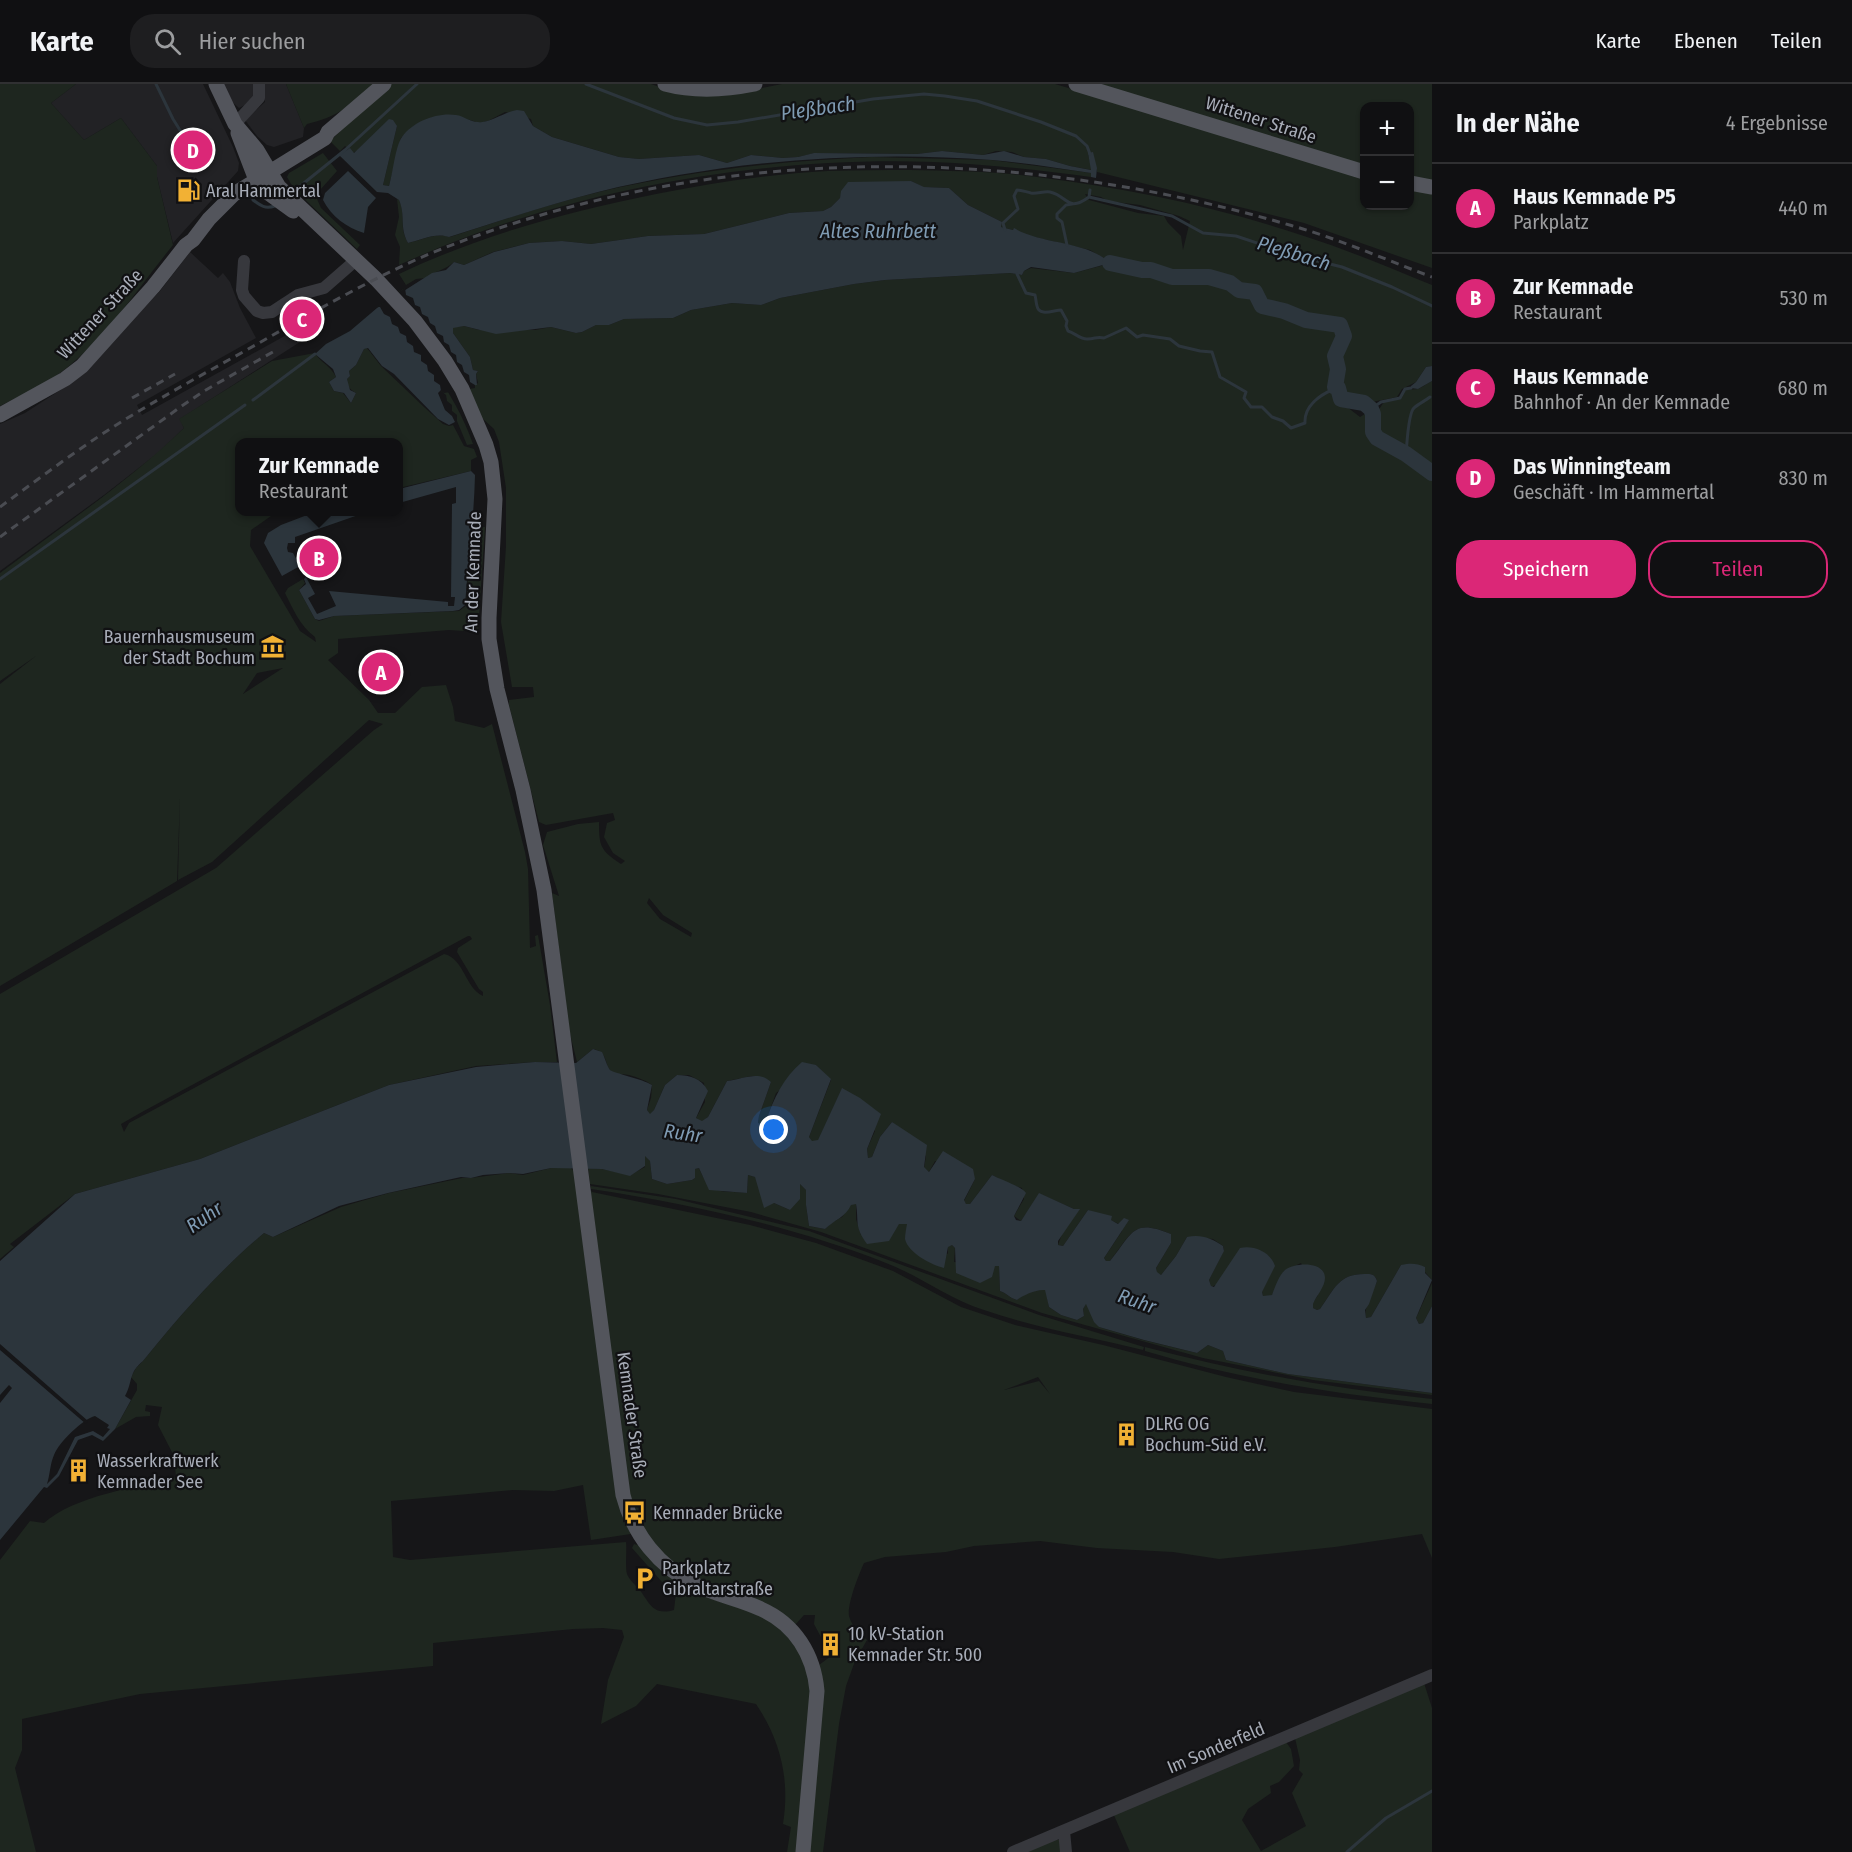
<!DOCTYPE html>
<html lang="de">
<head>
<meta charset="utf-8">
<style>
  body { margin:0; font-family:"Fira Sans Condensed",sans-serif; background:#1e1e20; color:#f1f3f6 }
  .controls { position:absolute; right:18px; top:18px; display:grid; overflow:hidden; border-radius:12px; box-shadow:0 2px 4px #0004 }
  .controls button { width:54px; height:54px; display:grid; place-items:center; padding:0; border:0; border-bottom:2px solid #303032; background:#101012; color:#f1f3f6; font:30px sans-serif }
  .you { position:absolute; left:774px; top:1046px; width:21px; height:21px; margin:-15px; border:4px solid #fff; border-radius:50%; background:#1a73e8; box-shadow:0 0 0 9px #1a73e833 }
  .badge { display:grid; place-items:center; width:39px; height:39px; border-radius:50%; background:#db2777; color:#fff; font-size:20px; font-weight:700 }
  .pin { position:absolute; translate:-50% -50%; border:3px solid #fff; box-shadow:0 2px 6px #0006 }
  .popup { position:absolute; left:235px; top:354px; width:168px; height:78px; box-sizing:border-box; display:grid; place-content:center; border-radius:12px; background:#101012; filter:drop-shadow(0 2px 4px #0005); font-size:20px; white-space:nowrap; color:#9c9d9f }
  .popup b { font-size:22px; color:#f1f3f6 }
  .popup::after { content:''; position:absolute; left:50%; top:100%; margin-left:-12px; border:12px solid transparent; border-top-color:#101012 }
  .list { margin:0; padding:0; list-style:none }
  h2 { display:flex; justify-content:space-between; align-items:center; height:78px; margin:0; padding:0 24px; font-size:26px }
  h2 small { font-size:20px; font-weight:400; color:#9c9d9f }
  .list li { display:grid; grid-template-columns:39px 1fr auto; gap:18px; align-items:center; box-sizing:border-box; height:90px; padding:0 24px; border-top:2px solid #303032 }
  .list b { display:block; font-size:22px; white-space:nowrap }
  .list p { margin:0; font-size:20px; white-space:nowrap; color:#9c9d9f }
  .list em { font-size:20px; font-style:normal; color:#9c9d9f }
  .actions { display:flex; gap:12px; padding:18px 24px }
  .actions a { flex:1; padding:14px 0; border:2px solid #db2777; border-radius:24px; text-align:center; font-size:21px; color:#db2777 }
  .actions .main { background:#db2777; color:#fff }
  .icon { flex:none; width:33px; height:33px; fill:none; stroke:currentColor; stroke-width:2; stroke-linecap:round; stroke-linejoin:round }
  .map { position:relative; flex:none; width:1432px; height:1768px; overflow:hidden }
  header { display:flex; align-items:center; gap:36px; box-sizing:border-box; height:84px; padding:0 30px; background:#101012; border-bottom:2px solid #303032 }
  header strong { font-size:28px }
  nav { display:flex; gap:33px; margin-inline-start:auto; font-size:21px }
  .search { width:420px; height:54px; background:#1e1e20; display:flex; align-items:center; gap:15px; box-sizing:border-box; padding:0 21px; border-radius:24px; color:#9c9d9f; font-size:22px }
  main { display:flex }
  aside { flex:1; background:#101012 }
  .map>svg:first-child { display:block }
  .built { fill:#222225 }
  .green { fill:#1e261f; fill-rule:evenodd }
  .water { fill:#2c353c; fill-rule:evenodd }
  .pier { fill:#161618 }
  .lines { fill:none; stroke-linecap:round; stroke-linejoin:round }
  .stream { stroke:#2c353c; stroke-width:3 }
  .river { stroke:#2c353c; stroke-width:16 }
  .minor { stroke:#37383d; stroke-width:12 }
  .major { stroke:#53555c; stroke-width:15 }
  .rail { stroke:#4a4c52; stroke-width:3; stroke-dasharray:8 6; stroke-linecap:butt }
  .labels { text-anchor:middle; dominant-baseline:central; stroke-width:4.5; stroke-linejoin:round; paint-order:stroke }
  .street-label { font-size:18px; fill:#a8adb8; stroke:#111113 }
  .poi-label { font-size:18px; fill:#a8adb8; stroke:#111113; text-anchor:start }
  .water-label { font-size:20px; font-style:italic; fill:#7f9bb3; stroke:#111113 }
</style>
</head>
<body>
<header>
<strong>Karte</strong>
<div class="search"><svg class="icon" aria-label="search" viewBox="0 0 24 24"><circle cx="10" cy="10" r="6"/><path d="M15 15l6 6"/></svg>Hier suchen</div>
<nav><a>Karte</a><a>Ebenen</a><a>Teilen</a></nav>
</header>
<main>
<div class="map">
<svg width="1432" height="1768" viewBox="0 0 1432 1768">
  <rect width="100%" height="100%" fill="#161618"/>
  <path class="built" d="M76,0H203L233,63L239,79L238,87L173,159L157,93V82L121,34L84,56L51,19Z
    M223,0H253L258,10L251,18L239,24L230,16Z
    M263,0H286L304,44L303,53L274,63L267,61L257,52L245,36L265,18Z
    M190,168L218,194L223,189L230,198L240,224L256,254L137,321L142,331L308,239L314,249L180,335L184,344L158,369L104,411L0,487V340L25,329L68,301L160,207Z"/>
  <path class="green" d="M0,0H76L51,19L84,56L121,34L157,82V93L173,161C138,204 108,252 64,286C45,301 21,311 0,322Z
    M286,0H376C356,19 335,34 307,40L304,44Z
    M389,0H651L674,8L728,11L782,0H1055L1364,93V122H1410V104L1432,108V184L1304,139L1097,88V84L1088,70L1092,86L1070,82L1046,75L1024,73L1012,68L996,67L983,71L942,67L917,70L815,69L798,73L783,74L751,71L727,79L699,71L639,75L619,73L552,53L533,42L531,35L505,28L488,37L479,39L470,36L433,33L411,44L401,54L389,102L383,101L397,42L353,69L345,62L340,67L330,57Z
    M1092,0H1432V98L1410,95V22H1364V84Z
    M323,69L337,87L320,106L317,115L321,124L360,161L357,165L294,105L287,93L289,89Z
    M872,73L991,76L1092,89L1091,93C1039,86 986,80 933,78C757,72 560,107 399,181L400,163L395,151L399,133L397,115L399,116C407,134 398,141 408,159C421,156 437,148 450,153C499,137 549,120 599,108C689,87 780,77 872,73Z
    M910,86C952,87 995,87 1037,93C1127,104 1218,123 1304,152C1348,166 1390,184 1432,201V282L1426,283L1416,298L1402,305L1397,313L1367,319L1342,312L1338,296L1341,292V272L1338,270L1346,257V245L1332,233C1322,237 1309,235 1299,232C1295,230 1292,225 1288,223C1274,217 1262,228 1257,207L1239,204L1231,197L1209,190L1199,193L1194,190L1186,191L1163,188L1152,183L1146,184L1110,178L1090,166L1026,151L1014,145L1013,146L1001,143L1002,138L968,121L949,104L923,103L911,97L842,107L840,114L831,123L823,127L789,129L704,150L648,152L591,160L562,157L529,159L493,168L464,181L454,178C445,186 435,187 426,194L416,195L406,201L399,190C481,151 567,128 656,110C712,99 770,90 828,87C855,86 883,86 910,86ZM1085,110L1101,113L1108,117L1140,121L1179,132L1190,137L1183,166L1181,152L1168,139L1164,132L1138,129L1089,116Z
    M1108,180L1144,189L1152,193L1182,194L1195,199C1205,195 1219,192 1229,200C1237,206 1240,211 1252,210C1254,214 1255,219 1258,223C1260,226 1299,239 1306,241C1317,244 1328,242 1339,245C1344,257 1336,263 1333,274C1330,284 1336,290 1332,304L1336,308L1338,316L1360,333L1376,323L1377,328L1384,318L1400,315C1408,301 1406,307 1417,305C1422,304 1427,299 1432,297V1196L1425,1188V1183L1401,1181L1371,1233L1366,1234C1363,1224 1373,1208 1377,1197C1375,1191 1373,1190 1367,1190C1339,1189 1335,1204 1320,1225L1317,1226L1313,1224L1312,1220L1318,1211L1301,1179L1284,1187L1272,1211L1268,1213L1263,1212L1262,1208L1216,1201L1211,1203L1209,1196L1224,1166L1223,1162L1213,1155L1187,1153L1176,1172L1161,1191L1157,1189L1156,1184L1171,1159V1150C1133,1134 1132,1149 1110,1177H1106L1104,1174L1122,1147L1119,1140L1088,1126L1063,1162L1058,1161L1062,1150L1079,1125H1074L1040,1110L1021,1137L1014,1132L1024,1115L1022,1104L1011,1101L992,1091L970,1120H966L964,1117L975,1095L935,1077L929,1088L924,1084L926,1072L892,1038L880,1053L872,1073L868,1074L867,1065L875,1047L842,1005L818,1057L812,1058L809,1053L831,996L816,981L776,1009L766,1037L758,1040L759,1032L771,998L752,992L727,997L708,1033L702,1038L696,1034L705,1018L704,999L689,991H677L665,1001L654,1026L650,1031L647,1026L651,1014L652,1001C645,996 637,993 629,991C625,990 619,991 614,989C603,984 610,968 593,965L577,978L569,946L552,809L559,812L543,761L547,748L578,740L599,738C599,762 600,766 621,780L625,777L613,769L604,753L607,739L615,736L613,729L546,741L539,738L509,621V616L534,613L533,603H512L501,538L506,462V404L499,358L494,345L481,333L397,209L405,204V208L472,300L475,301L478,299L476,290L478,287L473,286L470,273L453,249V243L464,242L479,246H535L551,243L576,249L582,248L596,241H609L624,235L673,234L691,226L732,219L761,221L780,214L854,200L885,196L1010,189L1022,191L1024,187L1031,184L1074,189ZM649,814L663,831L692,849L691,853L660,835L647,819Z
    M383,219C417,265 454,305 473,360L467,361L457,337V331L452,327V321L447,317L446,311L441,307V304L380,223H377Z
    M367,264L381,282L424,323L443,340L449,342L453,341L464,362L474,365L477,373L471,376V387L399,404L398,358H240V428H284L271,432L251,446L250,462L300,547L316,558L315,553C300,542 293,525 285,509L288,504L303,495L305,499L299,506L315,535L319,537L334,532L459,527L466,522L471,448L473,444L485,443L478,548L449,546L338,555V569L328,576L369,616L378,629H395L422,603L446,601L453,623L455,637L484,644L492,640L525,768L528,785L530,864L536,862L535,852L538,851L550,921L557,978H535L476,982L389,1001L200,1075L75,1110L10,1160L14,1163L0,1175V910L216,784L374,646L383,640L369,636L212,778L178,796L180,713L177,797L0,902V600L36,572L0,597V489C62,442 127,399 184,344L179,335L272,277L315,269C320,278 331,282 336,293L329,298L334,307L343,309L351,319L356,309C350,306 347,302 347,295L350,292L349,287L356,281L364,265ZM283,584L243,610L257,589ZM468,852H470L472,855L458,864L457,868L479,905L483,908V912C465,904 464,874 444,870L129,1039L124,1048L121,1040L142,1028Z
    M645,1071L650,1077L652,1095L667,1100L692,1096L695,1094V1085L699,1084C711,1113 721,1106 747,1109L748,1091L755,1093L774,1119L790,1126L800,1100L806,1106V1121L809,1142L825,1145L831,1139L842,1133L851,1120H856V1135L861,1151L899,1140H907L948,1170V1162L952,1161L955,1164L954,1178L999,1182L1000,1207C1007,1209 1009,1214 1017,1216C1023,1210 1037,1205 1046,1206L1049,1223L1061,1231L1077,1236L1084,1232L1083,1225L1086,1219L1099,1243L1143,1256L1197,1269L1208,1261L1223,1267L1226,1276L1288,1290L1432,1309V1311L1313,1296L1203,1274L1042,1229L821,1148L751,1128L658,1110L590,1100L588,1084L602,1085L630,1091L645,1083Z
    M551,1084H571L592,1108L750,1141L816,1159L893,1187L961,1223L1015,1241L1103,1261L1226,1293L1294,1308L1432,1325V1474L1422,1450L1335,1463L1219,1475L1173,1468L1097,1464L1040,1457L974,1462L946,1468L885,1473L864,1479C859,1490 847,1520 849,1532C851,1541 860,1550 867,1556L855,1577L846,1602L839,1640L823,1768H808L822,1608L819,1581L831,1572L814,1540L815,1531H804L795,1541L775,1526L746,1514L697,1497L672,1481L644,1448L591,1456L583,1401L554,1407L513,1406L391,1417L393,1473L410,1476L626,1458C627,1466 625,1484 627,1490C629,1495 635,1501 639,1505C650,1519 652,1532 674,1526L676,1509L662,1498L632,1464L634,1460L641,1462C657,1479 672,1496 693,1507C713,1518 737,1521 758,1530C777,1539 798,1560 806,1579C811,1589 812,1600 813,1610L802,1748L798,1768H787L791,1743L783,1740C790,1696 781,1657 756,1620L657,1600L636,1622L601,1640L608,1596L624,1553L622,1546L603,1544L573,1545L433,1559V1582L140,1610L22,1635V1666L15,1684L36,1768H0V1476L30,1437L44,1439C74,1412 137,1403 176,1393L174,1372L158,1341L162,1323L146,1321L145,1327L150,1328V1332L136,1333L115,1345L137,1306V1300L131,1293L136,1284L143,1277C180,1231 219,1187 264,1149L273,1153L341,1123L389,1109L462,1094H471L509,1089L523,1091ZM1038,1293L1050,1310L1039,1297L1004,1306Z
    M591,1102L676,1115L809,1147L1039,1231L1144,1263L1143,1266C1090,1253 1036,1244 984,1226C949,1215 920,1192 886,1179C792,1142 691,1120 591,1105Z
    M1432,1199V1222L1423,1239L1419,1240L1416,1234Z
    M1145,1263C1240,1288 1335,1305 1432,1315V1320C1334,1310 1239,1295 1145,1267Z
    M1424,1599L1432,1624V1768H1130L1113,1729L1286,1658L1291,1665L1294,1682L1279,1698L1270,1702L1271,1709L1248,1725L1242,1736L1261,1767L1306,1742L1292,1709L1303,1690L1299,1686L1300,1676L1295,1654Z
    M1055,1755L1059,1756L1062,1768H1021Z"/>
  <path class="water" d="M517,26L524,27L533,42L552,53L619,73L639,75L699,71L727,79L751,71L783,74L798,73L814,69L917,70L942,67L983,71L1004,67L1024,73L1046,75L1070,82L1091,86L1088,69L1093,68L1097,84L1096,94L1091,93V89C1058,84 1025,79 992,76C861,66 725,77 598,108C548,121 499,137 449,153C437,148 420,156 408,159C399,142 406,133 399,116L388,109L377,108L339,71L350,64L354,69L389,35L393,36L397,42L383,101L389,102C393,89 395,63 402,53C413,37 438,28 456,31C464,32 470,38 478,38C489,40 504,28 517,26Z
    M348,87L376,114L368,123L364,149C347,144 331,132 323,116L325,109Z
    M911,97L924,103L949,104L968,121L1002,138L1001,143L1013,146L1014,144C1043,161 1086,156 1110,179L1074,189L1031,183L1024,187L1022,191L1010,189L885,196L854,200L780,214L761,221L732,219L691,226L673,234L624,235L609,241H596L582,248L576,249L551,243L496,250L464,242L453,244V249L470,273L473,286L478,287L476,290L477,301L441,306L438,309L445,326L452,332L455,338L449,341L438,335L394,290L382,282L368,264L364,265L356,281L349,287L350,292L347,295L350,306L356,309L351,319L344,309L334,307L329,298L336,293L333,285L315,270L326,260L350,247L377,224L432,189L446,186L454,178L464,181L494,168L529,159L562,157L591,160L648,152L704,150L789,129L823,127L831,123L840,114L841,107L848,98Z
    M1432,282V297L1418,305L1411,304V302L1416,298L1426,283Z
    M471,387L475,391C474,435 468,478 465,521L459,526L453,527L334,532L319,536L315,535L299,506L306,500L304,495L306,493L315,510L308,514L317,530L336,522L329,507L448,518V522H454L455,513H451L452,420L456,419V403L399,419V405Z
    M315,428H367L295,453V459H288L287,464L288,468L293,469L300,482L282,492L264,459L268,449L281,441Z
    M593,965L602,968C605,974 607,982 610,986C613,989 643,995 652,1001L647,1026L650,1030L654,1026L665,1001L677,991C690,991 701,994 708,1007L696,1034L702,1037L708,1033L727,997C743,995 759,986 771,998L759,1032L758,1039L762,1040L766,1037C774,1014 783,994 802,978L816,981L831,995L809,1053L812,1057L818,1056L842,1004L860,1014L881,1030L867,1065L868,1074L872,1073L880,1053L892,1038L927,1061L924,1083L929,1088L943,1067L973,1085L975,1095L964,1116L966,1120H970L992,1091C1001,1096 1021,1102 1026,1109L1014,1132L1016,1136L1021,1137L1039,1109L1074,1125H1080L1058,1157V1161L1063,1162L1088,1126L1112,1132L1111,1136L1118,1140L1124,1134L1129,1136L1104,1174L1106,1177H1110C1133,1149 1132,1134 1171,1150V1159L1156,1184L1157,1188L1161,1191L1176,1172L1187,1153C1201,1150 1211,1154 1223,1162L1224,1167L1209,1196L1211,1202L1214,1203L1240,1164C1253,1161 1270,1167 1275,1182L1262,1208L1263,1212L1272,1211C1275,1203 1279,1191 1285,1186C1295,1178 1325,1177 1325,1194C1325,1203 1316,1212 1313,1220V1224L1317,1226L1320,1225C1335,1204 1339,1189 1367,1190C1373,1190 1375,1191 1377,1197L1369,1220L1365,1226L1366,1234L1371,1233L1401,1181C1411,1179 1416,1179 1425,1183V1189L1432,1196L1416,1234L1419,1240L1423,1239L1432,1222V1309L1288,1290L1226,1276L1223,1267L1208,1261L1197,1269L1144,1256L1099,1243L1094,1238L1086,1220L1083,1225L1084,1232L1077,1236L1061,1231L1049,1223L1045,1206C1037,1205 1023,1211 1017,1216C1009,1214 1007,1209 1000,1207L999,1182H995L992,1193L980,1199L956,1189L955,1164L952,1161L948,1163L944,1184C932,1181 908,1169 905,1155C905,1151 906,1145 907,1140H899L889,1157L867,1160C854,1142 859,1138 856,1120L851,1121C846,1133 834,1136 825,1145L809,1142L806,1121V1106L800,1100V1115L790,1126L774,1119L764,1124L755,1093L748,1091L747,1109L709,1106L699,1084L695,1085V1094L692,1096L667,1100L652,1095L650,1077L645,1072V1082L630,1092L602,1085L551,1084L523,1090L509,1089L483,1091L471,1094L461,1093L388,1109L339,1122L273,1153L264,1149C219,1187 180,1231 143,1277C128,1289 133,1298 125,1312L131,1316L115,1345L103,1357L92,1351L78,1356L59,1392L47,1404L44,1403L0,1456V1319L12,1304L9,1301L0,1311V1177L75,1110L200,1075L389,1001L476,983L535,978L576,979ZM95,1332L109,1341L107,1344L110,1345L103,1353L93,1347L75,1353L57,1390L47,1400C50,1391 50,1380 54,1371C59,1358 83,1335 95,1332Z"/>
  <path class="pier" d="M405,204L406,211L413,214L415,221L420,223L422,230L428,233L430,239L435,242L437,249L443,252L444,258L449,261L451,268L456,271L457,278L462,281L464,288L469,291L470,298L475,301V304L444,309L441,307L440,301L434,297V291L428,287L427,281L421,277V271L414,268L413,262L407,258L406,252L400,249L398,243L392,240L390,233L384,230L380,223H377Z
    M0,1260L88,1337L86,1340L0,1266Z"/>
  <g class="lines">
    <path class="stream" d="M156,0L173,35L183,51
      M586,0L674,34L707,41L738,38L873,15L924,10L945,12L977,17L1041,38L1076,52L1087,62L1090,70
      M1090,106L1089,113L1172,132L1203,149L1236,152L1290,170L1342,183L1392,203L1432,222
      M294,107L345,66L417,0
      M253,116C261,122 265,125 275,122
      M1005,146L1003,139L1018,125L1014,112L1017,106C1022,106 1026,108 1031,109C1037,110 1044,107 1050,108C1068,112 1067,129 1089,113
      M1067,161L1062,138L1057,134V130L1066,121L1072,120
      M1017,190L1026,209L1035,211C1036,215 1036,219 1037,222C1039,233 1054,226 1061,226L1067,237L1066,242L1068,247C1075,249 1081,256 1088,255C1095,255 1097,252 1104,254L1126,244L1137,253L1143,251L1170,255L1179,262L1200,267L1212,268L1220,293L1246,308L1244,314L1251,323H1262L1272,333L1283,337L1291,344L1305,339C1304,322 1320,311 1334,305L1339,309
      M253,316L315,270
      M1371,325L1381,318L1400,314L1405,305L1411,304
      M1406,370C1407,361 1408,329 1414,324C1418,320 1425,317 1430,313
      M0,495L245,321
      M1347,1768L1386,1734L1432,1707"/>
    <path class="river" d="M1110,179L1142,186H1151L1172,193H1209L1230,199L1239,206L1255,208L1262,222L1284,227L1306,236L1340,241L1344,252L1335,272L1338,285L1335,303L1338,304L1341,315L1364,319L1371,325L1373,330V348L1377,354L1406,370L1432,389"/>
    <path class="minor" d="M235,40L259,14V0
      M244,177L242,206L244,212L257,227L263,229L272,228L298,211L324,204L356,176
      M1064,1747L1066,1768
      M1013,1768L1432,1591"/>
    <path class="major" d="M216,0L235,40L257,66L279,103L376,195L415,237L445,277L462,305L486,361L491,378L495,415L489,534V555L497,605L523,706L544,806L623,1411C633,1450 659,1483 696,1501C717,1511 740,1515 761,1525C795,1540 814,1571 817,1607L803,1768
      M665,0C695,8 725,6 755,0
      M1076,0L1364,88
      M238,49L256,96L264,106L293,127
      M1410,99L1432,103
      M0,331L65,295L82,282L153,203L186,161L193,156L209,135L234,110L325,54L328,48L384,0"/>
    <path class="rail" d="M132,314L175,290
      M0,423C37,396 74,368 113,343C162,312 215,284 266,255C319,225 373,194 429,170C707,57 1018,59 1303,145C1346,158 1389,177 1432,193
      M0,453L179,324L204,307L278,265"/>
  </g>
  <defs>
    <symbol id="fuel-bare" viewBox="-9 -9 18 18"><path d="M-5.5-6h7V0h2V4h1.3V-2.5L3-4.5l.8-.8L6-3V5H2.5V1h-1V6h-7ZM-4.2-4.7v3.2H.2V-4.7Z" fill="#f2b134" stroke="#111113" stroke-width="2.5" paint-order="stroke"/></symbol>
    <symbol id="museum-bare" viewBox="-9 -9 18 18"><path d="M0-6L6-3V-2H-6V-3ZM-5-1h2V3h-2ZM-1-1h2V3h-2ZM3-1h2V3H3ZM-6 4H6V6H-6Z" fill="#f2b134" stroke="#111113" stroke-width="2.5" paint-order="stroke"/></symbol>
    <symbol id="building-bare" viewBox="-9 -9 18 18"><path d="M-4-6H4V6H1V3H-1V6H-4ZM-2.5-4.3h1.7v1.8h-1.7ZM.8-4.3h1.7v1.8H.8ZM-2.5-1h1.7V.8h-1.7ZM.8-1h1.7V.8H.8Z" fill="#f2b134" stroke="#111113" stroke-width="2.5" paint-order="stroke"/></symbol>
    <symbol id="bus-bare" viewBox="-9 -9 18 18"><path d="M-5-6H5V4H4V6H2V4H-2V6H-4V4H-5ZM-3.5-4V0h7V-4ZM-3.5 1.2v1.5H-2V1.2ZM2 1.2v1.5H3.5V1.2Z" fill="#f2b134" stroke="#111113" stroke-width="2.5" paint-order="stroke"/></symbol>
    <symbol id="parking-bare" viewBox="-9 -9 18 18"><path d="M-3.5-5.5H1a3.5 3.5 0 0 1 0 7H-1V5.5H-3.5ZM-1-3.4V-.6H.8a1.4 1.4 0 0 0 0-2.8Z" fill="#f2b134" stroke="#111113" stroke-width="2.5" paint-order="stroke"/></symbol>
  </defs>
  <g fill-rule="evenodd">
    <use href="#fuel-bare" x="172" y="90" width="33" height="33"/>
    <use href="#museum-bare" x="256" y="546" width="33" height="33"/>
    <use href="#building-bare" x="1110" y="1334" width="33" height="33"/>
    <use href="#building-bare" x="62" y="1370" width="33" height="33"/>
    <use href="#bus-bare" x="618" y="1412" width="33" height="33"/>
    <use href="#parking-bare" x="628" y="1478" width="33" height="33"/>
    <use href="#building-bare" x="814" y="1544" width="33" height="33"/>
  </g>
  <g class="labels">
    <g class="street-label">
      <text transform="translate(1261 36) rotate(18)">Wittener Straße</text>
      <text transform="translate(100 230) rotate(-47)">Wittener Straße</text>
      <text transform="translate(473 488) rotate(-88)">An der Kemnade</text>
      <text transform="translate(632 1331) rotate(82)">Kemnader Straße</text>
      <text transform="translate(1216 1664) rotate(-23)">Im Sonderfeld</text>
    </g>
    <g class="poi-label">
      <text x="206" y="107">Aral Hammertal</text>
      <text x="255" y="553" text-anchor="end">Bauernhausmuseum<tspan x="255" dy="21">der Stadt Bochum</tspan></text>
      <text x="1145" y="1340">DLRG OG<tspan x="1145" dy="21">Bochum-Süd e.V.</tspan></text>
      <text x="97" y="1377">Wasserkraftwerk<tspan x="97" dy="21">Kemnader See</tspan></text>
      <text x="653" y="1429">Kemnader Brücke</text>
      <text x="662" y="1484">Parkplatz<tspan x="662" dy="21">Gibraltarstraße</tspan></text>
      <text x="848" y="1550">10 kV-Station<tspan x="848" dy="21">Kemnader Str. 500</tspan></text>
    </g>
    <g class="water-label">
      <text transform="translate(818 24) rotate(-8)">Pleßbach</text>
      <text x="878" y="147">Altes Ruhrbett</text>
      <text transform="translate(1294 169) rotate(17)">Pleßbach</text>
      <text transform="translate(683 1049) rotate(8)">Ruhr</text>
      <text transform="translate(204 1133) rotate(-35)">Ruhr</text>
      <text transform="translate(1137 1217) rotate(19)">Ruhr</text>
    </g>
  </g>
</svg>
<div class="controls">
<button>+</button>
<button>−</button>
</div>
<div class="you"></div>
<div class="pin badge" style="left:381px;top:588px">A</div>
<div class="pin badge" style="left:319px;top:474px">B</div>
<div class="popup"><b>Zur Kemnade</b>Restaurant</div>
<div class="pin badge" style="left:302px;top:235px">C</div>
<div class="pin badge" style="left:193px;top:66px">D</div>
</div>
<aside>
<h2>In der Nähe<small>4 Ergebnisse</small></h2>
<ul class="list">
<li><span class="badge">A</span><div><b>Haus Kemnade P5</b><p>Parkplatz</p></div><em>440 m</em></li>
<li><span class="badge">B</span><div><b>Zur Kemnade</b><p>Restaurant</p></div><em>530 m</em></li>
<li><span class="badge">C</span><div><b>Haus Kemnade</b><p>Bahnhof · An der Kemnade</p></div><em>680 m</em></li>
<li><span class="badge">D</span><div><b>Das Winningteam</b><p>Geschäft · Im Hammertal</p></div><em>830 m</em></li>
</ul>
<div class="actions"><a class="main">Speichern</a><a>Teilen</a></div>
</aside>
</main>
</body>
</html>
